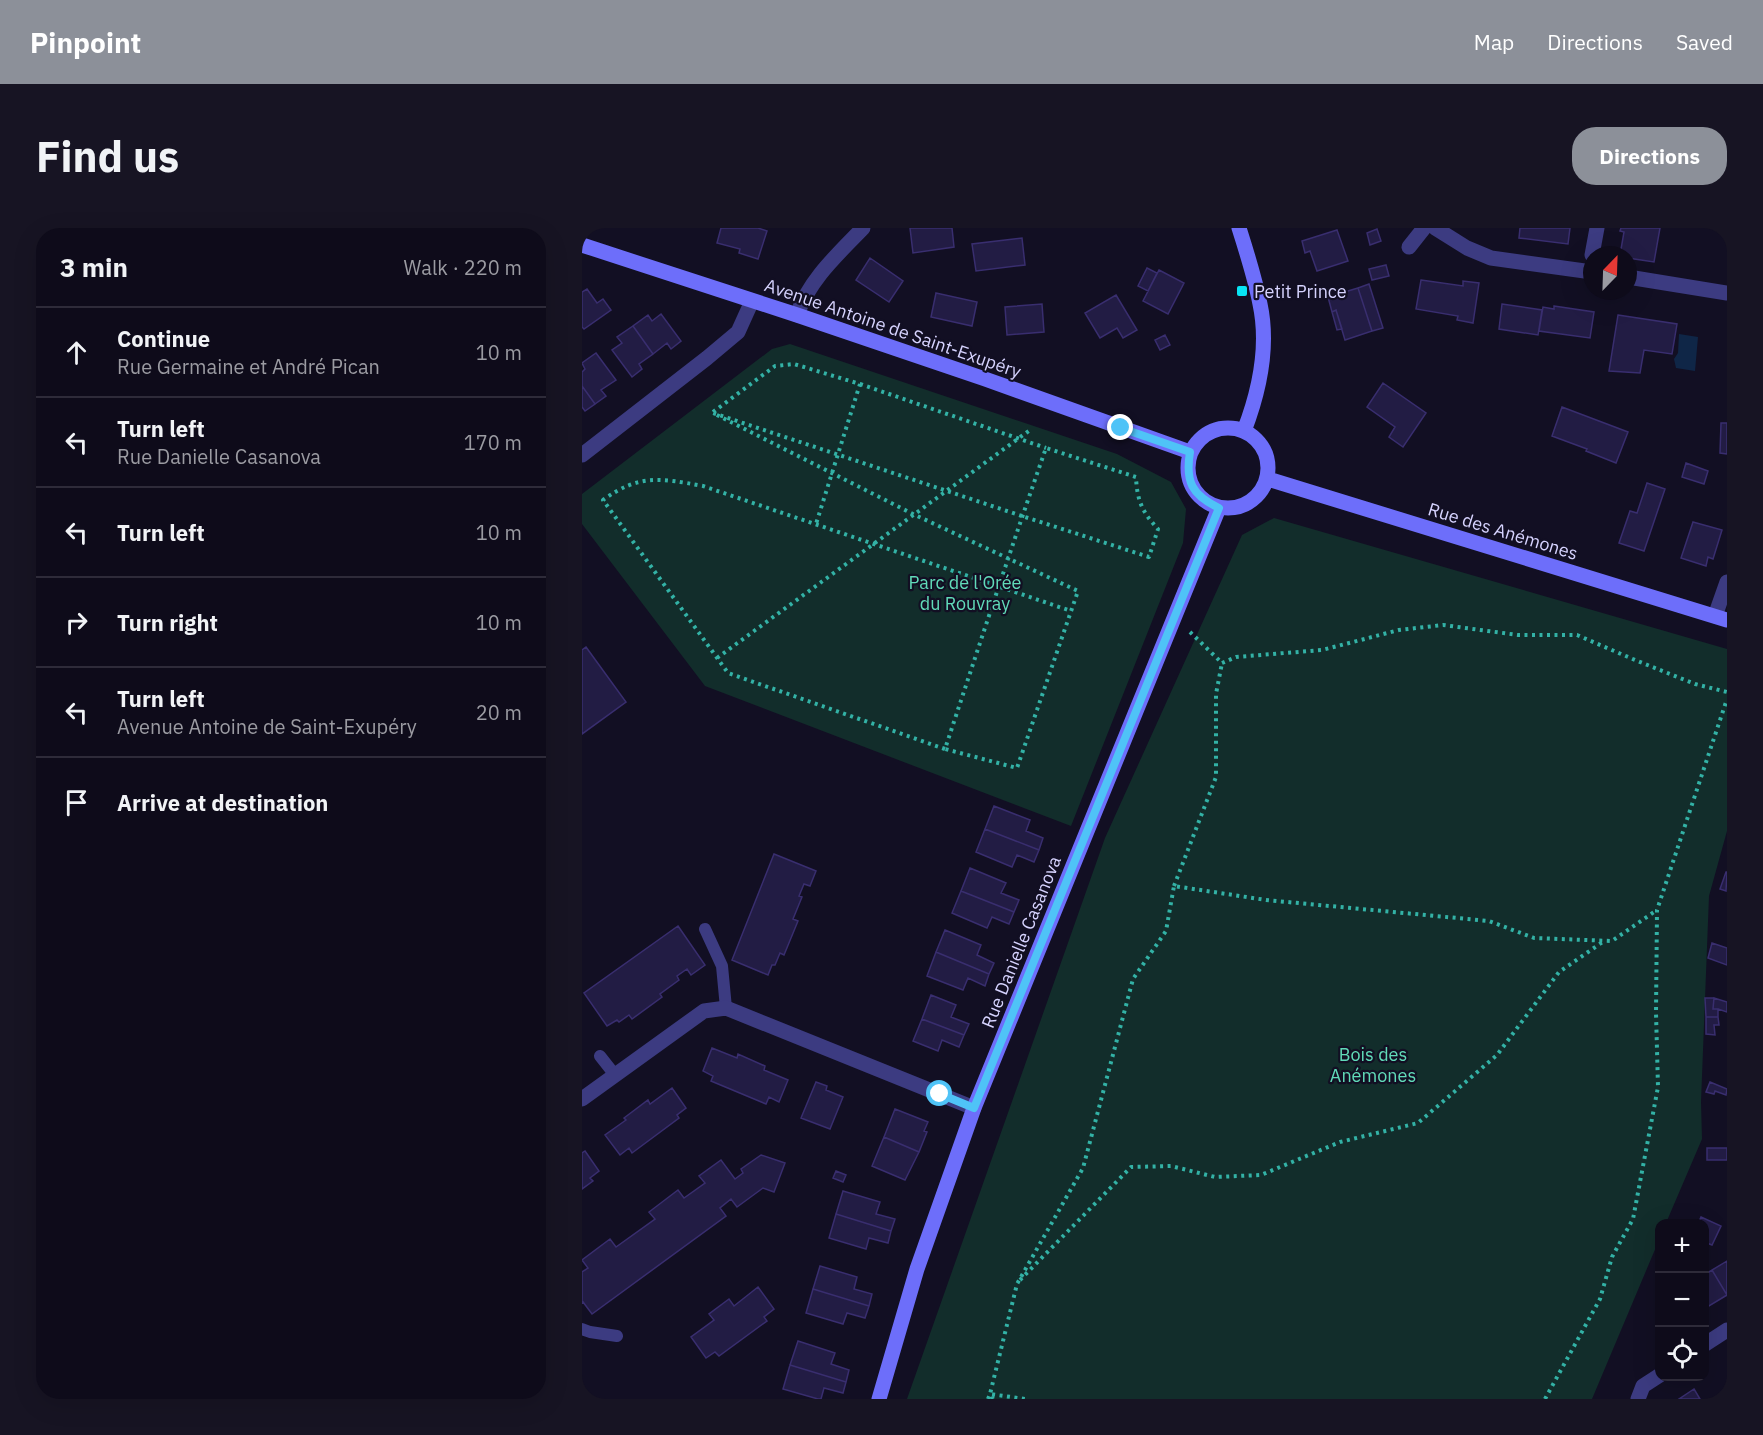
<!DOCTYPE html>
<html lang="en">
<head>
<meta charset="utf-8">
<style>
  body { margin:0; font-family:"IBM Plex Sans",sans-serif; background:#171423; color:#f1f3f6 }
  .controls { position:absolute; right:18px; bottom:18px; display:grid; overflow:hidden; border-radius:12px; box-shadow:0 6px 24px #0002 }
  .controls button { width:54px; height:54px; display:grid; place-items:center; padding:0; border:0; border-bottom:2px solid #2e2b39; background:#0e0b1a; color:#f1f3f6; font:30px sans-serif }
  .compass { position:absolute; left:1001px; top:18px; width:54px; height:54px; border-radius:50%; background:#0e0b1a; box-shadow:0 6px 24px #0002; rotate:23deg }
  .stop { position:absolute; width:18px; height:18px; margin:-14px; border:4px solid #4fc3f7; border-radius:50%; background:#fff }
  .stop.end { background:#4fc3f7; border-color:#fff; box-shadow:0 2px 6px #0008 }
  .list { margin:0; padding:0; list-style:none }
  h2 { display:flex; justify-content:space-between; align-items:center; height:78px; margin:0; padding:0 24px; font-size:26px }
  h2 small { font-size:20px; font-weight:400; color:#9b9ba2 }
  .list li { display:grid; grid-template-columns:39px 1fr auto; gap:18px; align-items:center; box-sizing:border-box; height:90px; padding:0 24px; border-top:2px solid #2e2b39 }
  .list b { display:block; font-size:22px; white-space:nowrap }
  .list p { margin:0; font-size:20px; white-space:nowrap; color:#9b9ba2 }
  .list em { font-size:20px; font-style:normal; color:#9b9ba2 }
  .icon { flex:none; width:33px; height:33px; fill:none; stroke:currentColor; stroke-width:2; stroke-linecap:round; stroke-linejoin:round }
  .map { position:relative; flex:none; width:1145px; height:1171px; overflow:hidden; border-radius:24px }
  header { display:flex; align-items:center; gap:36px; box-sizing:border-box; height:84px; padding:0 30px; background:#8c9099; color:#fff }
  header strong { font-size:28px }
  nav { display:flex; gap:33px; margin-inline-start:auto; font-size:21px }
  .intro { display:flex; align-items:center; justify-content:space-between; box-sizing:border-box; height:144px; padding:0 36px }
  h1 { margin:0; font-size:42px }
  .button { padding:15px 27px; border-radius:24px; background:#8c9099; color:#fff; font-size:21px; font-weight:700 }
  main { display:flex; gap:36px; padding:0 36px }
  aside { flex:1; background:#0e0b1a; border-radius:24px; box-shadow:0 6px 24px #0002 }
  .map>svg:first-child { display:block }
  .green { fill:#122d2b }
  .water { fill:#0f2647 }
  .building { fill:#221c44; stroke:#392e6f; stroke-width:1.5 }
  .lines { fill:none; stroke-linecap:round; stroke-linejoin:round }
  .path { stroke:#33b2a6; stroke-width:4; stroke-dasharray:3 4.5; stroke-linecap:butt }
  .lane { stroke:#3c3b81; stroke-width:12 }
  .street { stroke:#3c3b81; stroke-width:15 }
  .secondary { stroke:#6d6efa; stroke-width:15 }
  .route { stroke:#4fc3f7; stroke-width:8 }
  .poi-dot { fill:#08e4f4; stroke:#120f23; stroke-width:2 }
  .labels { text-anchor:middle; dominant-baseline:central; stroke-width:4.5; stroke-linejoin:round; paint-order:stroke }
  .poi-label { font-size:18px; fill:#d6d3fe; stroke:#120f23; text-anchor:start }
  .street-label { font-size:18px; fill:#d6d3fe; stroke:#120f23 }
  .park-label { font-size:18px; fill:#61dbb9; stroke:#120f23 }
</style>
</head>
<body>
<header>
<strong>Pinpoint</strong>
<nav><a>Map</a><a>Directions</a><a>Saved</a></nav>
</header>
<div class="intro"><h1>Find us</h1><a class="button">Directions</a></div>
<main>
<aside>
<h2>3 min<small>Walk · 220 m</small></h2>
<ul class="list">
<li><svg class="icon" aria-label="ahead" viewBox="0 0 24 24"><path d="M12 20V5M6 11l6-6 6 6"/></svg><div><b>Continue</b><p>Rue Germaine et André Pican</p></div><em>10 m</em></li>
<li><svg class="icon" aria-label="left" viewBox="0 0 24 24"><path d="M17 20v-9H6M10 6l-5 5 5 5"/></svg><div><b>Turn left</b><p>Rue Danielle Casanova</p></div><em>170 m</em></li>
<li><svg class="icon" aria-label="left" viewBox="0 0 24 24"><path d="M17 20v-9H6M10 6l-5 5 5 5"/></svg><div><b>Turn left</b></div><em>10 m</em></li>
<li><svg class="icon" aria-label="right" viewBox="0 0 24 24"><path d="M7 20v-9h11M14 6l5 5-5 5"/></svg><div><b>Turn right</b></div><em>10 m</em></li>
<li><svg class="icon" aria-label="left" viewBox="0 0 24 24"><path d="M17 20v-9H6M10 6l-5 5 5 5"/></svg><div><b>Turn left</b><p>Avenue Antoine de Saint-Exupéry</p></div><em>20 m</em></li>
<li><svg class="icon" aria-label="arrive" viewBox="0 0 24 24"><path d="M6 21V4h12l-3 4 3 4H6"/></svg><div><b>Arrive at destination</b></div></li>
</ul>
</aside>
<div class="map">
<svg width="1145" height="1171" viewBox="0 0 1145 1171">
  <rect width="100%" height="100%" fill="#120f23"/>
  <path class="green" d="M208,116L535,226L589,254L604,281L601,315L489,598L123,458L0,296V266L190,121Z
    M692,290L1145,421V603L1127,668L1119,874L1120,911L1084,995L1078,996L1077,1012L1010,1171H325L523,610L660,307Z"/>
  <path class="water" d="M1097,106L1116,109L1113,143L1094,140L1092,131L1096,125Z"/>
  <path class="building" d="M139,0H176L185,3L176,31L157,25L158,21L135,15Z
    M328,0H370L372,19L331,25Z
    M938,0H988L986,16L937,10Z
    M1039,0H1078L1072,34L1046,30V27H1038L1042,4L1038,3Z
    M795,1L799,13L788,17L785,5Z
    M755,2L766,33L735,43L728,23L723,25L720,13Z
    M440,10L443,37L394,43L390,16Z
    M288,30L321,53L307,74L274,52Z
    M804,37L807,48L790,52L787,41Z
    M565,40L575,45L566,63L556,58Z
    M577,42L602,55L586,86L561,73Z
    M839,52L881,58V53L897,55L891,95L875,92L876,88L834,81Z
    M787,56L801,100L790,103L776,60Z
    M776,60L790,103L763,112L754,82L750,84L746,69Z
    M5,61L15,75L21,71L29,82L2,101L0,99V64Z
    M354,65L395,74L390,98L349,89Z
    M534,67L555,102L541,110L535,100L518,110L503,85Z
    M460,76L462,104L425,107L423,79Z
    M920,76L960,82L956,107L917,101Z
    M972,78L1012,84L1008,110L957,103L961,79L972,81Z
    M754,82L760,101L755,102L750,84Z
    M79,86L99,113L89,121L85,115L71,126L51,98L66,87L70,93Z
    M1036,87L1095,96L1090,126L1062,122L1058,145L1027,143Z
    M51,98L71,126L57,136L60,141L50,149L30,122L40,115L35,109Z
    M583,107L588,117L578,122L573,112Z
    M14,125L34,152L19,162L24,168L13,176L0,158V144L3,141L0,135Z
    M801,155L844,185L821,219L807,209L813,199L785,179Z
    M0,158L13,176L3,183L0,179Z
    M980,179L1046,204L1034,235L1004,223L1005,221L970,208Z
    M1139,195H1145V226L1138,225Z
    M1104,235L1126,243L1122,256L1100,249Z
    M1065,255L1083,261L1062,323L1037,315L1048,283L1055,285Z
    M1111,294L1140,302L1131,331L1126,329L1124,338L1099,330Z
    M4,419L44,474L0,506V422Z
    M412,578L448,592L444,603L461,610L457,622L403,601Z
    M403,601L457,622L452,634L435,627L430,639L394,624Z
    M192,626L234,643L228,658L222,656L217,668L220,669L211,691L216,693L202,727L198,725L193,737H190L186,747L150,732Z
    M388,640L424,655L419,665L437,672L432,684L379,663Z
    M1144,644H1145L1144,663L1138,661Z
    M379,663L432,684L427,696L410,689L405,700L370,685Z
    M96,698L123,737L109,747L105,741L95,748L97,752L78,766L80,769L50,791L47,787L37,794L35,792L25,798L2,765Z
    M363,702L399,717L395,727L412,735L407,746L354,724Z
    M1130,715L1145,720V737L1126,730Z
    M354,724L407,746L403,758L386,750L381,762L345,748Z
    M349,767L374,777L369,789L387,796L382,807L340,791Z
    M1123,770H1132L1131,781H1136V789H1124Z
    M1132,770L1145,774V784L1136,781H1131Z
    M1124,789H1136L1137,797H1132L1133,807L1124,806Z
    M340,791L382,807L377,819L360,812L356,823L331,813Z
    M130,820L155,830L156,826L183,838L182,842L206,852L197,874L187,869L184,876L129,853L131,848L121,843Z
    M234,854L245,858L244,862L261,869L248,901L219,890Z
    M1128,854L1145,861L1144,867L1133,863L1132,866L1124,864Z
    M90,860L104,880L95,887L97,890L50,925L47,920L38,927L23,907L44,892L42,890L66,872L68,876Z
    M313,881L346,894L342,903L345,904L337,924L302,909Z
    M302,909L337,924L323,952L290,938Z
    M1125,920H1145V932H1125Z
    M3,923L17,943L8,950L11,953L0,961V925Z
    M179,927L203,935L192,964L181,960L155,979L149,971L138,980L144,988L10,1086L1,1074L0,1075V1044L6,1040L0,1032L28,1011L34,1019L73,991L67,984L96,962L102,970L123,955L117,948L139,932L153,951L161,945L159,941Z
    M254,943L264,947L261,954L251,950Z
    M261,963L298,974L294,986L313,991L309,1003L254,986Z
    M254,986L309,1003L306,1015L287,1010L284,1021L247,1010Z
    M1119,989L1139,998L1130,1017L1122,1014V996H1116Z
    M1145,1033V1067L1130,1042Z
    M238,1038L275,1049L272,1061L290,1066L287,1078L231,1061Z
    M1130,1042L1145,1067L1122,1081V1047Z
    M176,1059L192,1081L182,1089L185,1093L137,1128L133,1124L124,1130L109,1109L132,1092L127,1086L147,1071L152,1078Z
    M231,1061L287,1078L283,1090L265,1085L261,1096L224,1085Z
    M216,1113L253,1125L249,1136L267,1142L264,1154L208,1137Z
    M208,1137L264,1154L261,1165L242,1160L239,1171H236L201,1161Z
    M1112,1161L1118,1171H1097Z"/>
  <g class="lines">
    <path class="path" d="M278,156L464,220
      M131,184L193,138L212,136L278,156L234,296
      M440,288L131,185L331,286L496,363L435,540L363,521C396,421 429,320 464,220L554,249C555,272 560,284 576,301L567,329L440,288
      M608,404L640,435
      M135,430L448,202
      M640,435L654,429L740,422L817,402L861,397L936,407H995L1053,432L1113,456L1145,464
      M363,521L146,445L21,272C57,246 78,250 121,258L489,383
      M592,658L634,549V466L640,435
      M438,1052L549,939L589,938L633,949L679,947L758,914L836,895L915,827L977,744L1022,713
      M406,1171L408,1166L443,1171
      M411,1171L408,1166L435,1056L501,940L551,751L584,703L592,658L684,672L907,693L952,710L1030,713L1075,682
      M963,1171L1018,1071L1030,1029L1051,991L1076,859L1074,785L1075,682L1145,471"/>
    <path class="lane" d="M123,701L140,738L144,780
      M18,828L33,847
      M0,1101L8,1104L35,1108"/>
    <path class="street" d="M853,0L885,20L909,30L1010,44
      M827,19L842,0
      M1010,27L1015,0
      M1046,49L1145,65
      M215,87C227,52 256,26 281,0
      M0,227L125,130L156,104L170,73
      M1133,388L1145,354
      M0,871L122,783L144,780L392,880
      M1122,1117L1145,1102
      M1056,1171L1061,1158L1078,1147"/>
    <path class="secondary" d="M657,0C665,25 673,50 678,76C687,118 677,164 662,203
      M0,17L215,87L403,151L608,224
      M606 240a40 40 0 1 1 80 0a40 40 0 1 1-80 0Z
      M686,251L1145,392
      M297,1171L335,1041L392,880L637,280"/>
  </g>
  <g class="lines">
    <path class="route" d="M358,866L392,880L637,280C610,267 603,254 608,224L539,200"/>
  </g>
  <rect class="poi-dot" x="654" y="57" width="12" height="12" rx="3"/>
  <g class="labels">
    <g class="poi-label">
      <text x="672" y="63">Petit Prince</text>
    </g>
    <g class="street-label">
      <text transform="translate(311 100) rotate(19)">Avenue Antoine de Saint-Exupéry</text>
      <text transform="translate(921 303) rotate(17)">Rue des Anémones</text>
      <text transform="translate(439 714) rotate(-68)">Rue Danielle Casanova</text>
    </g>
    <g class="park-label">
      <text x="383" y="354">Parc de l'Orée<tspan x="383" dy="21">du Rouvray</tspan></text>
      <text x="791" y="826">Bois des<tspan x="791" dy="21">Anémones</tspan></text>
    </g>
  </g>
</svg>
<div class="controls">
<button>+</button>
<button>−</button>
<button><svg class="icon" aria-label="locate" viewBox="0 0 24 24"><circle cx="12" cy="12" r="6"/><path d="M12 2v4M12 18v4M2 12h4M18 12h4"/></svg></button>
</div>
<svg class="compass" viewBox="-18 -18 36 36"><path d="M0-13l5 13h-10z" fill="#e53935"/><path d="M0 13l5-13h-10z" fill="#9b9ba2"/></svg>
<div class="stop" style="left:358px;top:866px"></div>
<div class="stop end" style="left:539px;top:200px"></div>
</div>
</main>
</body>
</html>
